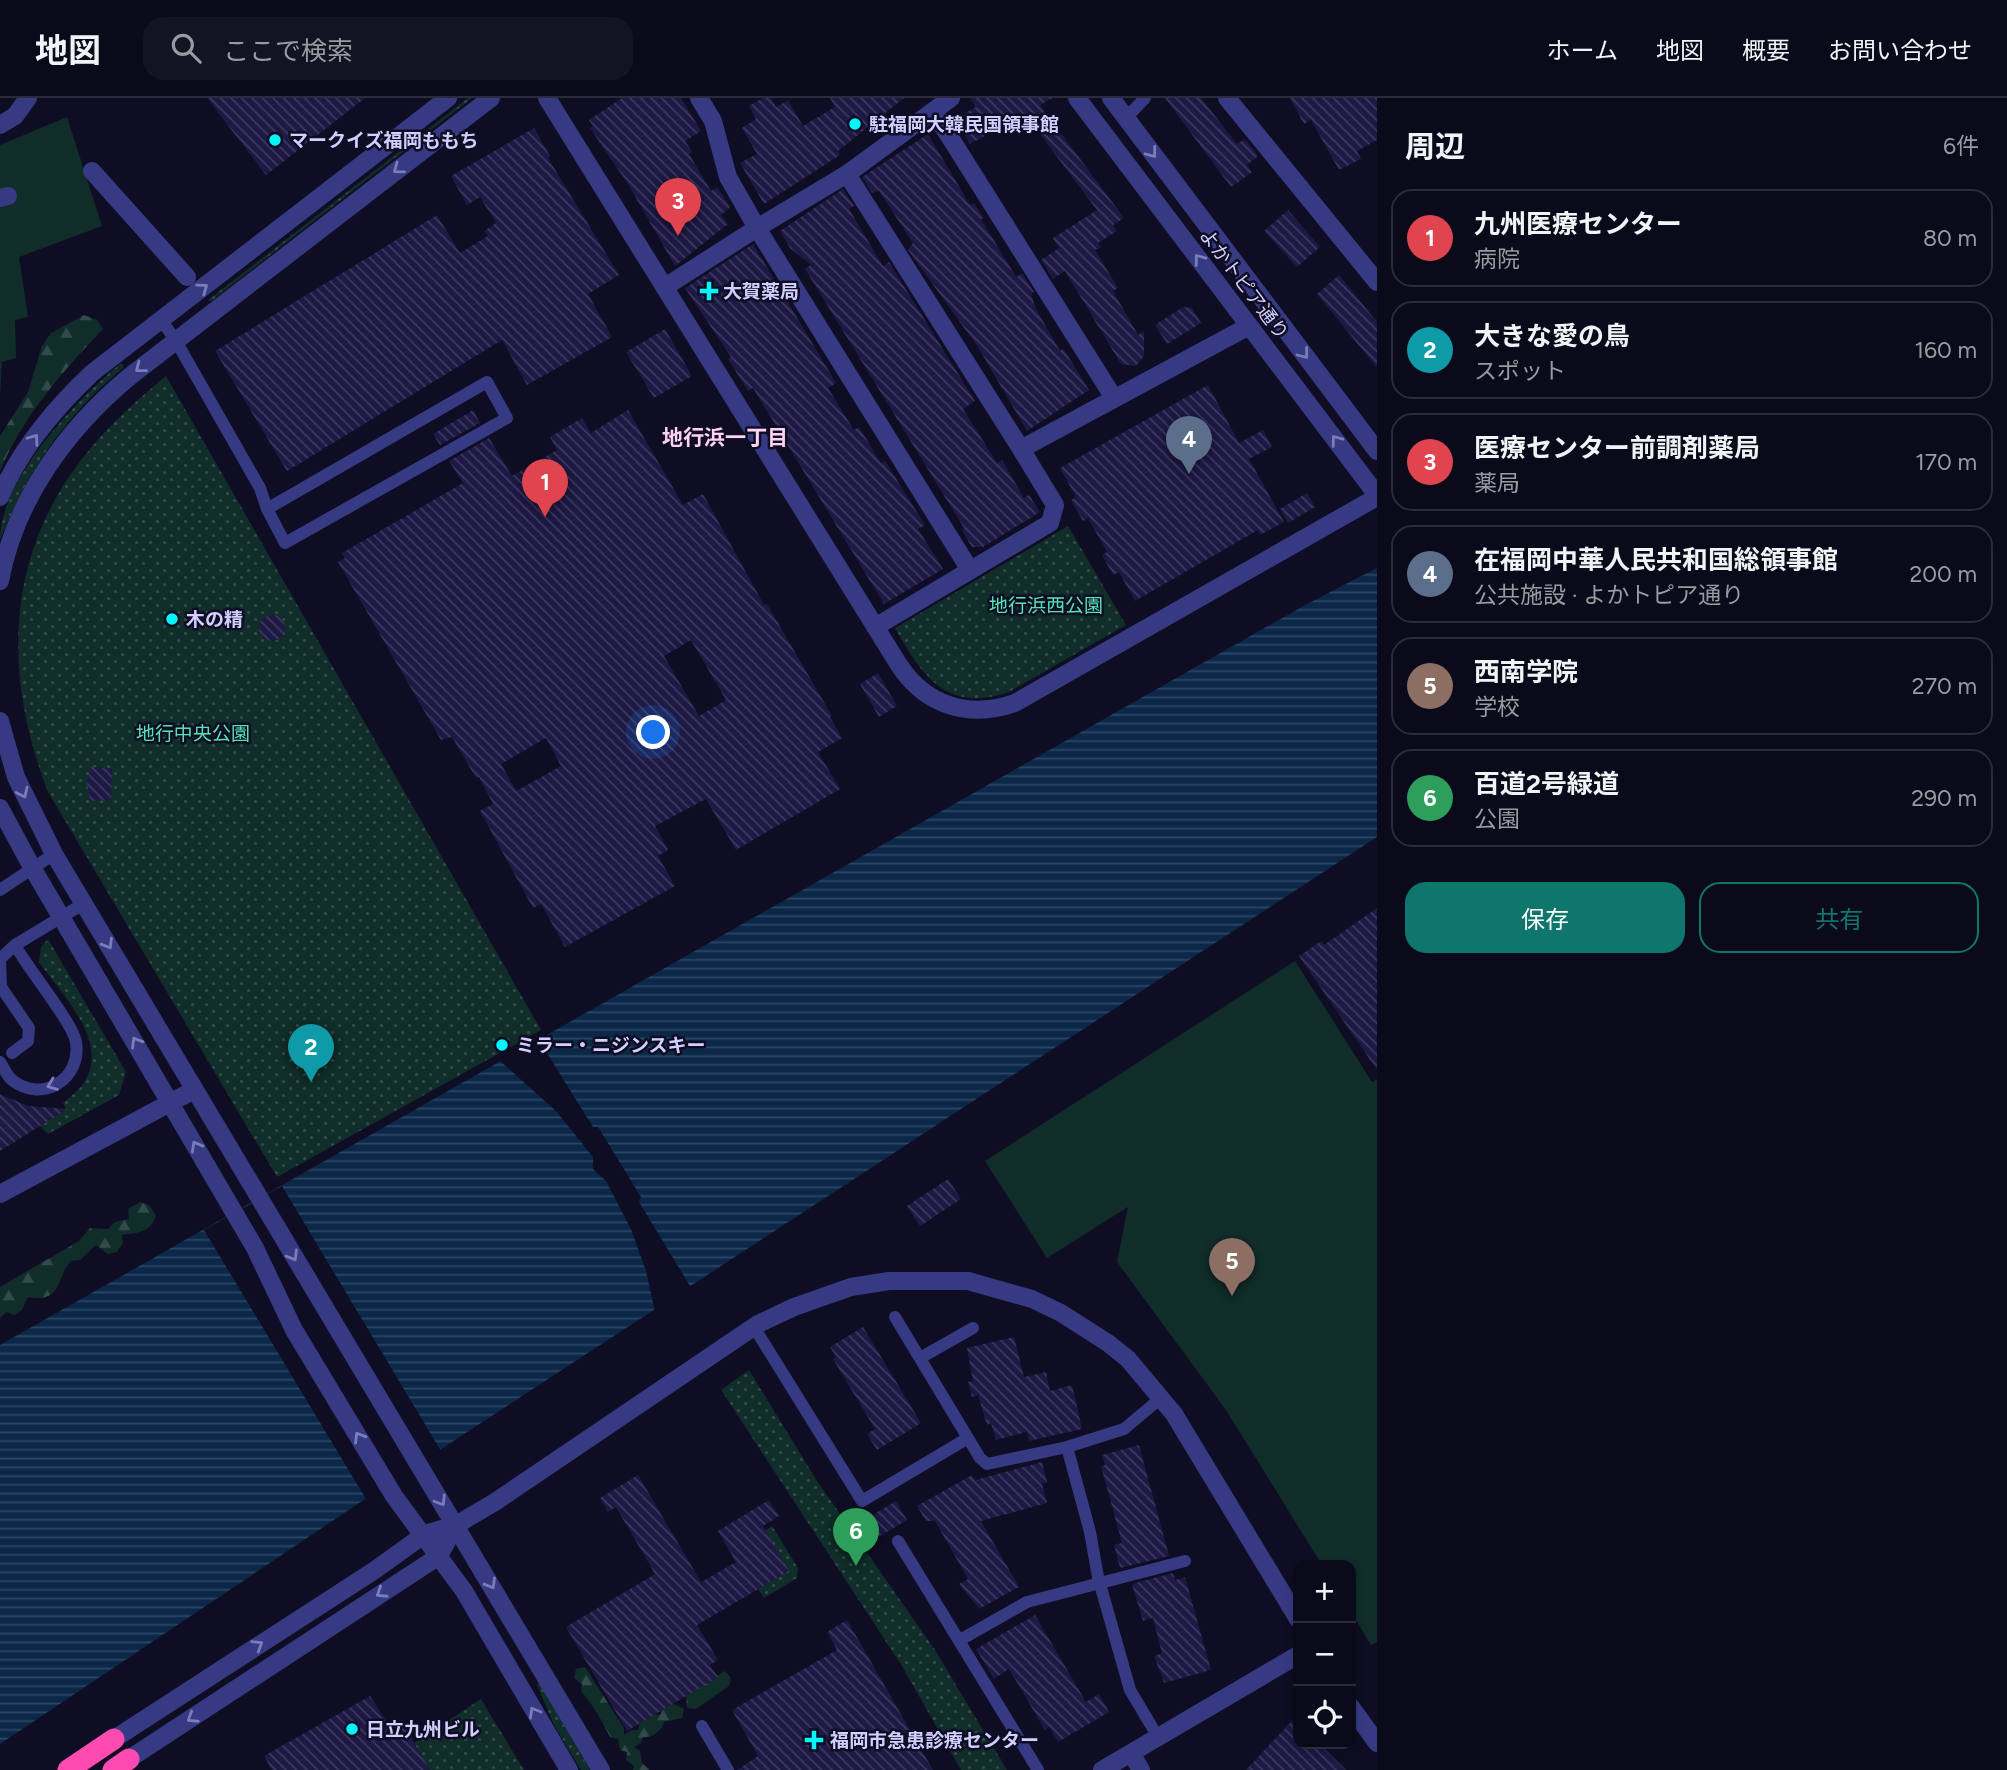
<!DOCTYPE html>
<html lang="ja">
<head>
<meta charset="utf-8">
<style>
  body { margin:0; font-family:Figtree,"Noto Sans JP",sans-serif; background:#141323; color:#f1f3f6 }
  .controls { position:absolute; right:21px; bottom:21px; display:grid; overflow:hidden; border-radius:14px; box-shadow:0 4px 10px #0003 }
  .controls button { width:63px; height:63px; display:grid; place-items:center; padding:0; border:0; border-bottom:2px solid #2b2b39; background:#0b0a1a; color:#f1f3f6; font:35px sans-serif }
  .you { position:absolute; left:654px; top:635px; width:24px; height:24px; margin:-18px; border:5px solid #fff; border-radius:50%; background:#1a73e8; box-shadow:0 0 0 10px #1a73e833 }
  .badge { display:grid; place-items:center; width:46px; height:46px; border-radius:50%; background:#0f766e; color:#fff; font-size:23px; font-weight:700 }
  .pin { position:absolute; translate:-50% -58px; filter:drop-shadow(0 2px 4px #0008) }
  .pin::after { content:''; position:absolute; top:37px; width:24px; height:21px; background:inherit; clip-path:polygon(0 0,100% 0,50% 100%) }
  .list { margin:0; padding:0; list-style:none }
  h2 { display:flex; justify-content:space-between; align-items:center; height:91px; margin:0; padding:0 28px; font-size:30px }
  h2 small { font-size:23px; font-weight:400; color:#9a9aa2 }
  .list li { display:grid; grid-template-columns:46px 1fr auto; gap:21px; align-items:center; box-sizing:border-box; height:98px; margin:0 14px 14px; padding:0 14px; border:2px solid #2b2b39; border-radius:21px }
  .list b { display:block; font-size:26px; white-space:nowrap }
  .list p { margin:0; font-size:23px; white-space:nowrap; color:#9a9aa2 }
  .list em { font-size:23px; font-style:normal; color:#9a9aa2 }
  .actions { display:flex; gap:14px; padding:21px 28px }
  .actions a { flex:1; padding:16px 0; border:2px solid #0f766e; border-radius:21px; text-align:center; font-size:24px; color:#0f766e }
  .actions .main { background:#0f766e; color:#fff }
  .icon { flex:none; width:38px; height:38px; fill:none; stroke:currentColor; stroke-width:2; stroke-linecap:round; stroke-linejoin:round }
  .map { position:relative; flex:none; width:1377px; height:1672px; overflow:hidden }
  header { display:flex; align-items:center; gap:42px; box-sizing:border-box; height:98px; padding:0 35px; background:#0b0a1a; border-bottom:2px solid #2b2b39 }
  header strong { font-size:33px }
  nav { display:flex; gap:38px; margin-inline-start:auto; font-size:24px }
  .search { width:490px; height:63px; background:#141323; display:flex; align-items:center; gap:18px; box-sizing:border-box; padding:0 24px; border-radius:21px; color:#9a9aa2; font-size:26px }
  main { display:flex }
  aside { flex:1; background:#0b0a1a }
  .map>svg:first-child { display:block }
  .green { fill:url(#green-dots) }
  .forest { fill:url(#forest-firs) }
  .pitch { fill:#102d29 }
  .water { fill:url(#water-rules) }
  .pier { fill:#0f0d23 }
  .building { fill:url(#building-back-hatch); fill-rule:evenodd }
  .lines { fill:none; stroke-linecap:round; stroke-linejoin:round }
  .service { stroke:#363a83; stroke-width:12 }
  .pedestrian { stroke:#363a83; stroke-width:18 }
  .minor { stroke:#363a83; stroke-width:18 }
  .tertiary { stroke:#363a83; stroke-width:18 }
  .motorway { stroke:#ff4ab1; stroke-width:21 }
  .oneway { stroke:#7b7dbb }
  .poi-dot { fill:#00f7fa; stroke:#0f0d23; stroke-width:2.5 }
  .labels { text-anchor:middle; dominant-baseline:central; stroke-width:5; stroke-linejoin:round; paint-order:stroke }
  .poi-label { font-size:19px; font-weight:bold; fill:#d0cfff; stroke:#0f0d23; text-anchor:start }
  .street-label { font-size:19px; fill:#d0cfff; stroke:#0f0d23 }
  .park-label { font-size:19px; fill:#56e3b3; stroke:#0f0d23 }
  .neighbourhood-label { font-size:21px; font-weight:bold; fill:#ffd1f2; stroke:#0f0d23 }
</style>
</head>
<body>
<header>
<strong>地図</strong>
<div class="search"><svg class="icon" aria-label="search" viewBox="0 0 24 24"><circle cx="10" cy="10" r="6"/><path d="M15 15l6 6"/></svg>ここで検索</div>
<nav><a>ホーム</a><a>地図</a><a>概要</a><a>お問い合わせ</a></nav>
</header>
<main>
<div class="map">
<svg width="1377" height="1672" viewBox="0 0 1377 1672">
  <defs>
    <pattern id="green-dots" width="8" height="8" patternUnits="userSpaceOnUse" patternTransform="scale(1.75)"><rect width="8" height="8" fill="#102d29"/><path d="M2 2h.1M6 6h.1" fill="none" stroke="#324a49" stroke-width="1.8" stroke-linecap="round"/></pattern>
    <pattern id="forest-firs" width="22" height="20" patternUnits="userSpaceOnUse" patternTransform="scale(1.75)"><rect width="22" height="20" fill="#102d29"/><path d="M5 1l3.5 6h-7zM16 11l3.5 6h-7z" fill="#324a49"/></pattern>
    <pattern id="water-rules" width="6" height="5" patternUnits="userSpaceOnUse" patternTransform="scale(1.75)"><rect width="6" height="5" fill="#0b2849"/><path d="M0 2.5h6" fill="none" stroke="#2e4664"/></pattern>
    <pattern id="building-back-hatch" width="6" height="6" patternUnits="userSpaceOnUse" patternTransform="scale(1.75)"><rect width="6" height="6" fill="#1d1844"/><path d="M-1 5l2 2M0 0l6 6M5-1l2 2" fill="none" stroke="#3d3960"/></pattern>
  </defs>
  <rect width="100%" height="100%" fill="#0f0d23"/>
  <path class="green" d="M468,0H472L210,204L208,202Z
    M120,266H123V270C65,318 28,372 0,442C0,382 76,302 120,266Z
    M166,278L541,932L277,1079L48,694C3,578 4,457 86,356C109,327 137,302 166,278Z
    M1068,428L1126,527L1009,594C946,615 923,579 895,530Z
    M48,841L126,974L119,997L48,1036L40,1028L66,1011L63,1005C71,998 81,991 86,981C108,941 60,894 39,864L41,849Z
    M749,1272L817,1383L935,1552L1007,1672H961L902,1568L721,1292Z
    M772,1428L798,1470L797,1480L764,1500L758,1491L763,1434Z
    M539,1585L590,1672H581L554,1627L537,1587Z
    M481,1601L524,1672H430L414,1645Z"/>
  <path class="forest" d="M84,217L97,222L103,231C62,274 24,317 0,373V338L28,294L42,248L51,235Z
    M140,1104L149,1107L156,1118C149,1136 138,1134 122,1137L123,1145L117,1154L108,1156L96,1147L80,1162L71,1163C56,1178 63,1206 28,1199L22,1212L14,1217L6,1214L0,1220V1189L79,1143L90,1130L108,1131L115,1124L129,1121L128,1111Z
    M585,1569L624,1630V1637L631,1632H638L640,1624L652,1616L660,1617L662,1610L672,1605L684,1611L682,1620L664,1624C662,1633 652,1640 643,1639L640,1646L634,1649L640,1653L642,1665L650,1672H633L634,1668L626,1662L627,1654L620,1652L618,1641L610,1639C602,1623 593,1607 581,1593L582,1586L574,1580L576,1571Z
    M725,1573L731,1580L729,1588L696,1611L687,1610L686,1597Z"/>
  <path class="pitch" d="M67,19L102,128L19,159L28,219L15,222L16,260L2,264L0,297V47Z
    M1295,863L1372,984L1377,981V1544L1371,1547L1351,1514V1467H1322L1226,1312L1117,1164L1128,1109L1047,1160L985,1063Z"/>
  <path class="water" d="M1377,470V739L377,1393L0,1646V1247L1307,506Z"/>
  <path class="pier" d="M537,939L593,1029H598L641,1099L639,1104L693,1193L656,1218L646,1173L631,1131L606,1083L593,1071V1059L556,1013L498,961Z
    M282,1088L441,1353L366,1401L204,1132Z"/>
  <path class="building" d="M207,0H365L266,77Z
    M622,0H681L701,33L685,43L692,54L689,56L711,93L717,89L730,109L721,117L728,126L675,168L628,86L590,30L593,28L589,22Z
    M763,0H771L776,9L788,2L803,28L835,9L830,0H904L838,53L840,57L764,106L740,65L757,56L742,30L756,21L749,8Z
    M970,0H1053L1040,7L1124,120L1113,127L1117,133L1098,145L1101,149L1095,152L1118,190L1113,193L1138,237L1144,233V258L1136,268L1121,266L1065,173L1053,181L1041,162L1059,150L1053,140L1097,112L1025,16L970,46L956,20L976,9Z
    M1165,0H1201L1237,46L1245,41L1258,58L1247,67L1252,74L1231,89Z
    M1290,0H1377V42L1357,53L1361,61L1339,72L1311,22L1304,26Z
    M534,30L550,58L548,60L619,177L588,196L612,239L527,287L502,242L287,373L215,253L437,117L460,155L488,138L484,133L496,125L480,99L467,107L451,78Z
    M928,36L970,107L974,105L984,120L981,121L1016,179L1022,175L1034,194L1031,196L1036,211L1060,253L1063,250L1089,292L1027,333L978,249L908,152L913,145L879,93L872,95L862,79Z
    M843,91L854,108L849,111L883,168L889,164L975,303L963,311L997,365L1002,362L1024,400L1029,397L1040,414L983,449H972L962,432L964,430L805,171L811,167L790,150L780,133Z
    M1288,112L1320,149L1297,169L1264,133Z
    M753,146L836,285L828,290L854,332L859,329L881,365L885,363L925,427L918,431L943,471L884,506L753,290L748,293L728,261L731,259L685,190Z
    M1339,177L1377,224V270L1317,196Z
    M1183,209L1192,210L1201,225L1167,246L1155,227Z
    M665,231L692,278L654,300L626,254Z
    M1208,287L1239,345L1263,332L1272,349L1249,361L1284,424L1260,437L1258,432L1135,503L1119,474L1113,477L1102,457L1107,454L1088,420L1083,423L1071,402L1076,399L1060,370Z
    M473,312L480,325L440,347L433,336Z
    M628,312L683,407L703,396L764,507L767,506L832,618L830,619L842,640L818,654L840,691L736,752L706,701L655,728L668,752L658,758L675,788L565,849L541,806L533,810L480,713L493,706L479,679L476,680L452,639L441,642L338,464L345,460L342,455L463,385L449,363L489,340L512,378L557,352L550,339L582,320L591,335ZM691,542L726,602L699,618L664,558ZM546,640L561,668L516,693L501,666Z
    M1307,395L1315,409L1288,425L1280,411Z
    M259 530a13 13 0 1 1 26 0a13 13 0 1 1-26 0Z
    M878,575L897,608L879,619L860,586Z
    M91,669L112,671L111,702L90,703L87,686Z
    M1377,810V972L1299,858L1321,843L1324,847Z
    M0,996L28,1008L67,1011L0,1053Z
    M948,1081L961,1101L920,1128L907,1108Z
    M863,1229L921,1325L877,1352L867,1336L875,1331L833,1261L836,1259L830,1249Z
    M1014,1239L1024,1279L1046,1274L1050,1293L1072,1287L1082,1331L1029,1343L1027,1334L996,1342L991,1325L987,1327L978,1297L972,1299L968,1284L973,1283L967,1250Z
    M1139,1347L1169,1458L1120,1470L1114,1447L1122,1445L1101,1368L1105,1367L1102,1357Z
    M1042,1364L1047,1384L1042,1386L1047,1405L981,1423L1019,1489L979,1511L959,1486L968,1481L935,1423H926L917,1408L972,1377L975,1382Z
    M638,1377L701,1484L736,1464L718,1433L769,1402L779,1418L763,1428L789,1473L697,1527L718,1562L710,1567L718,1579L627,1633L566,1529L655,1476L616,1409L608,1414L600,1400Z
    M896,1403L907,1422L870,1444L859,1425Z
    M1173,1475L1175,1482L1185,1479L1211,1572L1164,1585L1154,1558L1162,1555L1153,1520L1143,1523L1132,1486Z
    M1035,1517L1086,1604L1099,1596L1109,1614L1058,1644L1049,1629L1045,1632L1009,1571L994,1581L976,1551Z
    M847,1522L933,1672H737L758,1658L732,1612L837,1552L827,1534Z
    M370,1598L389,1627L400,1621L430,1672H272L264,1658Z
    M1298,1616V1646H1320L1346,1672H1246Z"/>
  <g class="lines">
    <path class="service" d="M1126,20L1145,0
      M162,223L176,243L260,390L267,411L285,445L507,320L487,284L267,411
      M0,792L54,756
      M12,955L28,943L29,930L1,889L0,861L15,847
      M0,964C4,970 7,978 12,982C42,1006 82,981 76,944C73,925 28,871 15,847L83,806
      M895,1219L980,1360L987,1366L1067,1349L1124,1331L1161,1300
      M754,1229L862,1403L968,1340
      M920,1260L973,1230
      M1067,1349L1090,1434L1098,1479L1130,1592L1158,1639
      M898,1443L1038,1672
      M960,1542L1027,1504L1185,1463
      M702,1628L728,1672"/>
    <path class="pedestrian" d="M0,27L15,18L28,0
      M92,73L187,179
      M0,100L8,98"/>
    <path class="minor" d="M547,0L899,567C926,608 969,621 1015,605L1377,399
      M951,0L847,76L1021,351L1249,228
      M1227,0L1377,184
      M934,14L1114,300
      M847,76L757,130L970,472
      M665,189L757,130L728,79L713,23L699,0
      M875,529L1050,425L1055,407L1021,351
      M1131,1655L1141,1672
      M1102,1672L1298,1557"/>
    <path class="tertiary" d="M1077,0L1377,397
      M1111,0L1377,353
      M0,399C20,351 55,310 92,275L448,0
      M0,483C15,401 67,331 129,279L491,0
      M0,623L16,679L54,756L601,1672
      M0,710L33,771L255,1150L294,1232L394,1398L464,1493L569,1672
      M0,1096L194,992
      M1351,1609L1377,1645
      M114,1641L375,1472L425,1436L456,1427L495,1404L758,1226L794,1209L851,1189L889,1183H968L1032,1201L1061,1215L1108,1245L1128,1261L1174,1316L1298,1521
      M129,1661L439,1458L456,1427"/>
    <path class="motorway" d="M68,1672L114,1641
      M113,1672L129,1661"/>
  </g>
  <defs><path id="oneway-chevron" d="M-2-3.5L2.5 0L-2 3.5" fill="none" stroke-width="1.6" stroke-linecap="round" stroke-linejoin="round" transform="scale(1.75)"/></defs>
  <g class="oneway">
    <use href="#oneway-chevron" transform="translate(1152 55) rotate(53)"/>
    <use href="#oneway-chevron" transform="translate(398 71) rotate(143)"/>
    <use href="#oneway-chevron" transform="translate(1199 161) rotate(-127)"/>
    <use href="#oneway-chevron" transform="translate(203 190) rotate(-36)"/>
    <use href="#oneway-chevron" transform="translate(1304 256) rotate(52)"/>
    <use href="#oneway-chevron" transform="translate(140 270) rotate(142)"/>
    <use href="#oneway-chevron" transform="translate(34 341) rotate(-54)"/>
    <use href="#oneway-chevron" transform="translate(1336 342) rotate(-127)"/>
    <use href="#oneway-chevron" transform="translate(23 695) rotate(65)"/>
    <use href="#oneway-chevron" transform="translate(108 846) rotate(59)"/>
    <use href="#oneway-chevron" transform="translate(136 944) rotate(-121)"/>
    <use href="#oneway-chevron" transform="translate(52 987) rotate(159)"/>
    <use href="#oneway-chevron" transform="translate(196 1048) rotate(-119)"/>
    <use href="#oneway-chevron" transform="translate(293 1158) rotate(59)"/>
    <use href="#oneway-chevron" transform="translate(359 1339) rotate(-121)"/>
    <use href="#oneway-chevron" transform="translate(441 1403) rotate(58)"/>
    <use href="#oneway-chevron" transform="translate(491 1486) rotate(59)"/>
    <use href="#oneway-chevron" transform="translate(381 1495) rotate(147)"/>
    <use href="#oneway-chevron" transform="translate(258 1547) rotate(-32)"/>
    <use href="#oneway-chevron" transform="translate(534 1614) rotate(-120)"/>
    <use href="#oneway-chevron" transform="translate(192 1620) rotate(147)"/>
  </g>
  <g class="poi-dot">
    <circle cx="855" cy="26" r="7"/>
    <circle cx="275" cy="42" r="7"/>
    <path d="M705.5 182.5h7v7h7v7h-7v7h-7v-7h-7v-7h7z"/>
    <circle cx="172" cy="521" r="7"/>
    <circle cx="502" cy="947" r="7"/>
    <circle cx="352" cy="1631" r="7"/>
    <path d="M810.5 1631.5h7v7h7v7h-7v7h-7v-7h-7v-7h7z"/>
  </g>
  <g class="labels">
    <g class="poi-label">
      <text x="869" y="26">駐福岡大韓民国領事館</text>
      <text x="289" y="42">マークイズ福岡ももち</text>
      <text x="723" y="193">大賀薬局</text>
      <text x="186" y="521">木の精</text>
      <text x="516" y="947">ミラー・ニジンスキー</text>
      <text x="366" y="1631">日立九州ビル</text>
      <text x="830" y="1642">福岡市急患診療センター</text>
    </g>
    <g class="street-label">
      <text transform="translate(1244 186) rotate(53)">よかトピア通り</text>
    </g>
    <g class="park-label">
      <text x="1046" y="507">地行浜西公園</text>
      <text x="193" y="635">地行中央公園</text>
    </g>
    <g class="neighbourhood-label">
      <text x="725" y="339">地行浜一丁目</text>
    </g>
  </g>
</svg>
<div class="controls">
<button>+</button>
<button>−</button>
<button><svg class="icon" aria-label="locate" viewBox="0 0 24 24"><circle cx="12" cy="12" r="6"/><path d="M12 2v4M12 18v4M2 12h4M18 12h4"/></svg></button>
</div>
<div class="you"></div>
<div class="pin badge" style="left:545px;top:419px;background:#e0444e">1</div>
<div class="pin badge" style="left:311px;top:984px;background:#0f9aa8">2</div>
<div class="pin badge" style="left:678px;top:138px;background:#e0444e">3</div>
<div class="pin badge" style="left:1189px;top:376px;background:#5c6f8a">4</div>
<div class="pin badge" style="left:1232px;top:1198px;background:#8d6e63">5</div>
<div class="pin badge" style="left:856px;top:1468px;background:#2e9e5b">6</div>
</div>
<aside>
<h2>周辺<small>6件</small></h2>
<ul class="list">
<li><span class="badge" style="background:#e0444e">1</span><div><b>九州医療センター</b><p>病院</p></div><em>80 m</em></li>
<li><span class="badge" style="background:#0f9aa8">2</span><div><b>大きな愛の鳥</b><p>スポット</p></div><em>160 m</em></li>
<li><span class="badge" style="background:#e0444e">3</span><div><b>医療センター前調剤薬局</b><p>薬局</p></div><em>170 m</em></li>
<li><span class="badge" style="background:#5c6f8a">4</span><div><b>在福岡中華人民共和国総領事館</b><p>公共施設 · よかトピア通り</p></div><em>200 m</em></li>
<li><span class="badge" style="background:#8d6e63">5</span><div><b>西南学院</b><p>学校</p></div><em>270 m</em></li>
<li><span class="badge" style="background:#2e9e5b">6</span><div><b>百道2号緑道</b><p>公園</p></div><em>290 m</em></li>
</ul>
<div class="actions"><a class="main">保存</a><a>共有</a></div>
</aside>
</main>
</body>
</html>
